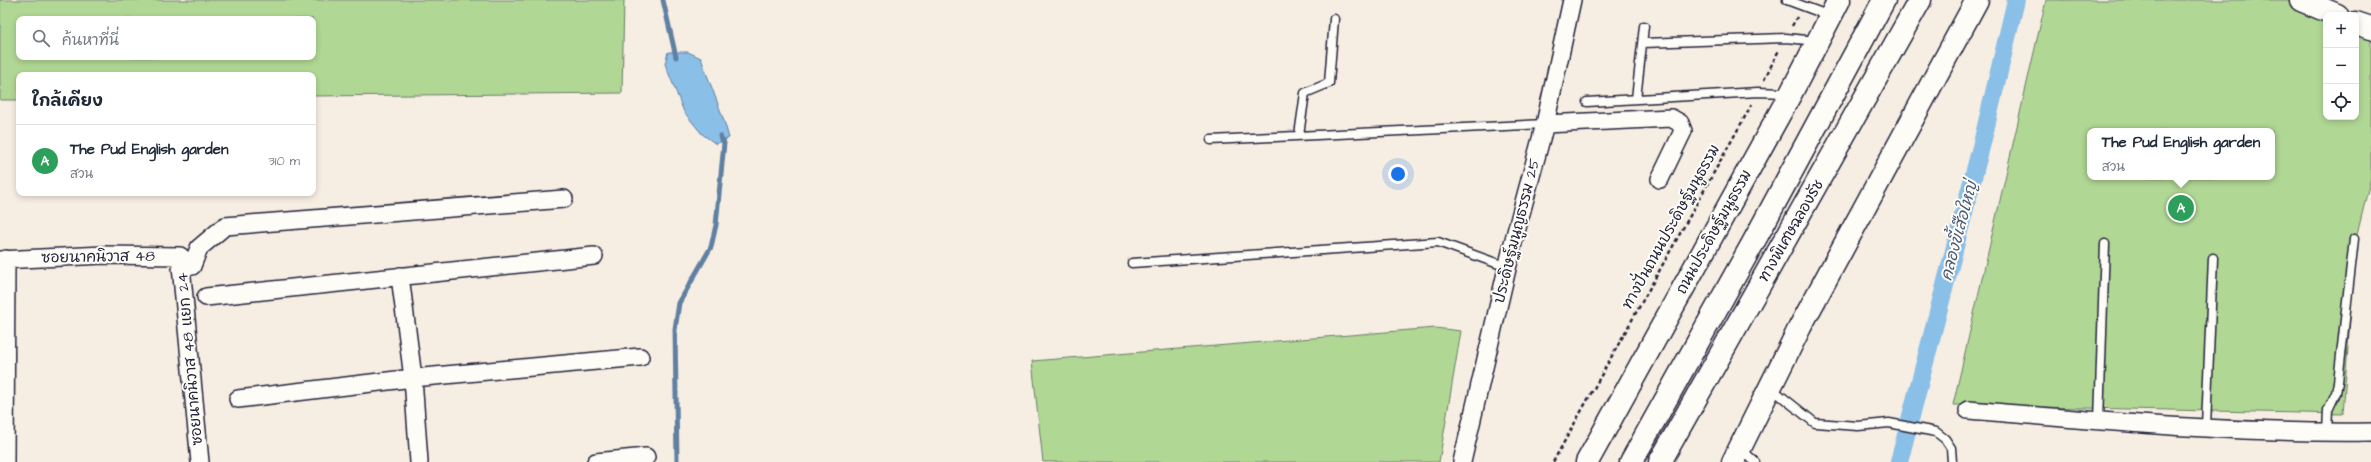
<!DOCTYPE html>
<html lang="th">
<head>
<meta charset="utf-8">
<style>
  body { margin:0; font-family:"Architects Daughter","Playpen Sans Thai",sans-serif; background:#f6f6f7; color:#1f2937 }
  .controls { position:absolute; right:12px; top:12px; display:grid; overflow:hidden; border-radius:8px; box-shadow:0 2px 6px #0003 }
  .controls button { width:36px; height:36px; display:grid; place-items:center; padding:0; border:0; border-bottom:1px solid #e0e1e3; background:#fff; color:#1f2937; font:20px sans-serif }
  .you { position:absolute; left:1398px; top:174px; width:14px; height:14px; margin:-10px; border:3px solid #fff; border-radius:50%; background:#1a73e8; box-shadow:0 0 0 6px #1a73e833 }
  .badge { display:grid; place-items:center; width:26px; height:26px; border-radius:50%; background:#7c3aed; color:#fff; font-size:13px; font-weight:700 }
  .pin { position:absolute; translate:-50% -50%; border:2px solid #fff; box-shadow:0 1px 4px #0006 }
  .popup { position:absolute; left:2087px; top:128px; width:188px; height:52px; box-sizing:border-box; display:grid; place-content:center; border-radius:8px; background:#fff; filter:drop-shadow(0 1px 3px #0005); font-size:13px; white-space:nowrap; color:#747a83 }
  .popup b { font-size:15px; color:#1f2937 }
  .popup::after { content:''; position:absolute; left:50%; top:100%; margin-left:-8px; border:8px solid transparent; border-top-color:#fff }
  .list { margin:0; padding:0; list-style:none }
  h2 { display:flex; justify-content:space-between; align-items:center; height:52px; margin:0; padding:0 16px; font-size:17px }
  h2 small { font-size:13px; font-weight:400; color:#747a83 }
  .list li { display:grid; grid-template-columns:26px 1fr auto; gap:12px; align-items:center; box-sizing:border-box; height:72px; padding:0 16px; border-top:1px solid #e0e1e3 }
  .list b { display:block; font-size:15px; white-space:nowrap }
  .list p { margin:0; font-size:13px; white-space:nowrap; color:#747a83 }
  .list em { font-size:13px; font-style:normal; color:#747a83 }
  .icon { flex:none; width:22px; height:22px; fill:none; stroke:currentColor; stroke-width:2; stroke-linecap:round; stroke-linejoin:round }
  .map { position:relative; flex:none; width:2371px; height:462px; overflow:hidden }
  .search { position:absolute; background:#fff; box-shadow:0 2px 6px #0003; left:16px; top:16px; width:300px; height:44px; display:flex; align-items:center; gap:10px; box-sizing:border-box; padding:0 14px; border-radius:8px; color:#747a83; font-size:15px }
  .panel { position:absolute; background:#fff; box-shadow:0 2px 6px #0003; left:16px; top:72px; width:300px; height:124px; border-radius:8px }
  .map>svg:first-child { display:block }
  .green { fill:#b0d794; stroke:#697c68; fill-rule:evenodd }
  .water { fill:#8abfe7; stroke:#6080a2 }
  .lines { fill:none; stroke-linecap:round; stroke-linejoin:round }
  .stream { stroke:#6080a2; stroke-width:5 }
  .canal { stroke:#8abfe7; stroke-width:18 }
  .lane-casing { stroke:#22223b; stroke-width:11 }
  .street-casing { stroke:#22223b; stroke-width:20 }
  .secondary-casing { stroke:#22223b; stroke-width:25 }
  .primary-casing { stroke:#22223b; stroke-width:25 }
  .highway-casing { stroke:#22223b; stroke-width:25 }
  .path { stroke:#22223b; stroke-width:2.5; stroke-dasharray:4 3; stroke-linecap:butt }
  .lane { stroke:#fdfcf7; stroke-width:8 }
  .street { stroke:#fdfcf7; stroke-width:17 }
  .secondary { stroke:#fdfcf7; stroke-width:22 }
  .primary { stroke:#fdfcf7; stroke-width:22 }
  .highway { stroke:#fdfcf7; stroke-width:22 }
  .labels { text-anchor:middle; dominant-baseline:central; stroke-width:4; stroke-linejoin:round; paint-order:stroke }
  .street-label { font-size:15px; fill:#22223b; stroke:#fdfcf7 }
  .water-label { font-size:16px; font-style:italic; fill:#465977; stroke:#fdfcf7 }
</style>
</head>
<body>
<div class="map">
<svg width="2371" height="462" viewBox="0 0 2371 462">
  <rect width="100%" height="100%" fill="#f7eee3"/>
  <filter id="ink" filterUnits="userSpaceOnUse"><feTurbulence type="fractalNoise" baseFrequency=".025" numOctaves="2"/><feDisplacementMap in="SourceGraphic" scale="8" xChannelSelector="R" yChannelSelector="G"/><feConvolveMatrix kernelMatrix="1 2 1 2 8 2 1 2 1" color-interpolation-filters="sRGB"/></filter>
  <g filter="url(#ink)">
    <path class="green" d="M0,0H624L622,93L313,96V75H19V100H0ZM19,19H313V57H19Z
      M2046,0H2301L2326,15V117H2356V23L2371,28V177L2356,239L2343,414L1953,405ZM2090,131H2272V177H2090Z
      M1435,328L1461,331L1439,462H1043L1032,361Z"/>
    <path class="water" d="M668,52H688L701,58C710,85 722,111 729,138L716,144L702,134L684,112L665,64Z"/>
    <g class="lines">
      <path class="stream" d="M663,0L676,57
        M677,462L675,329L679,303L711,247L716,225L724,143L720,136"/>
      <path class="canal" d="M1899,462L1982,143L2016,0"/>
      <defs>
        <path id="lane" d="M1787,0L1830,16
          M1643,43L1786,38L1817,41
          M1636,99L1644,26
          M1587,102L1758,92L1788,93
          M1299,135L1305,93L1329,83L1334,19
          M1211,140L1545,124
          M1132,263L1438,242L1507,267
          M1771,388L1815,423L1858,426L1889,423L1936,432L1945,439L1951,448L1952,462
          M2099,421L2105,244
          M2206,426L2213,258
          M2327,432L2328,410L2336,393L2338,382L2354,239
          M1740,448L1755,462"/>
        <path id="street" d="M1545,124L1671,118L1680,123L1683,131L1660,179
          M180,256L200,462
          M0,260L104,255L180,256L192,266L199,248L225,226L564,199
          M400,276L413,378L419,462
          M206,297L594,256
          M238,399L413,378L640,357
          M1968,410C2102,421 2237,434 2371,432
          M5,462L6,259
          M596,462L646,457
          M1462,462L1513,243L1545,124L1572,0"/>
        <path id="secondary" d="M2301,0L2337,15
          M2356,23L2371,28"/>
        <path id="primary" d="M1587,462L1791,93L1839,0
          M1733,462L1800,327L1977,0"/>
        <path id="highway" d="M1631,462L1753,243L1884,0
          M1660,462L1920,0"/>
      </defs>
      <use href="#lane" class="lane-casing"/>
      <use href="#street" class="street-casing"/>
      <use href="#secondary" class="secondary-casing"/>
      <use href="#primary" class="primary-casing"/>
      <use href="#highway" class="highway-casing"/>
      <path class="path" d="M1792,26L1797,17
        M1764,80L1779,50
        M1553,462L1752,104"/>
      <use href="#lane" class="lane"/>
      <use href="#street" class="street"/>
      <use href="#secondary" class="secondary"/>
      <use href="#primary" class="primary"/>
      <use href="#highway" class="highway"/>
    </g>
  </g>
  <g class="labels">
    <g class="street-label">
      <text transform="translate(1671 227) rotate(-61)">ทางปั่นถนนประดิษฐ์มนูธรรม</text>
      <text transform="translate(1517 231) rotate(-76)">ประดิษฐ์มนูญธรรม 25</text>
      <text transform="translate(1791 231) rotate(-60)">ทางพิเศษฉลองรัช</text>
      <text transform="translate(1714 232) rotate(-61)">ถนนประดิษฐ์มนูธรรม</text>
      <text transform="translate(98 257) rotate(-1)">ซอยนาคนิวาส 48</text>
      <text transform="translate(190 359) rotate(-95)">ซอยนาคนิวาส 48 แยก 24</text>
    </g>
    <g class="water-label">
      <text transform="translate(1959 231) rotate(-75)">คลองขี้เสือใหญ่</text>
    </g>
  </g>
</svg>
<div class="controls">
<button>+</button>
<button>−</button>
<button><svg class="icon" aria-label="locate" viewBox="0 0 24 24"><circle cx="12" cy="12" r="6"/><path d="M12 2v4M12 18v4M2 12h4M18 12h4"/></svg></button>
</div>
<div class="you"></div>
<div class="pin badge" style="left:2181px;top:208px;background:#2e9e5b">A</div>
<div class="popup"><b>The Pud English garden</b>สวน</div>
<div class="search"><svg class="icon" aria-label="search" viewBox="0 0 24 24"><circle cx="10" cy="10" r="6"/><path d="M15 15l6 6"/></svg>ค้นหาที่นี่</div>
<section class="panel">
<h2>ใกล้เคียง<small></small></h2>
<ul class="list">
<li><span class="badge" style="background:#2e9e5b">A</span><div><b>The Pud English garden</b><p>สวน</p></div><em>310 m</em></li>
</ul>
</section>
</div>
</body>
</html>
